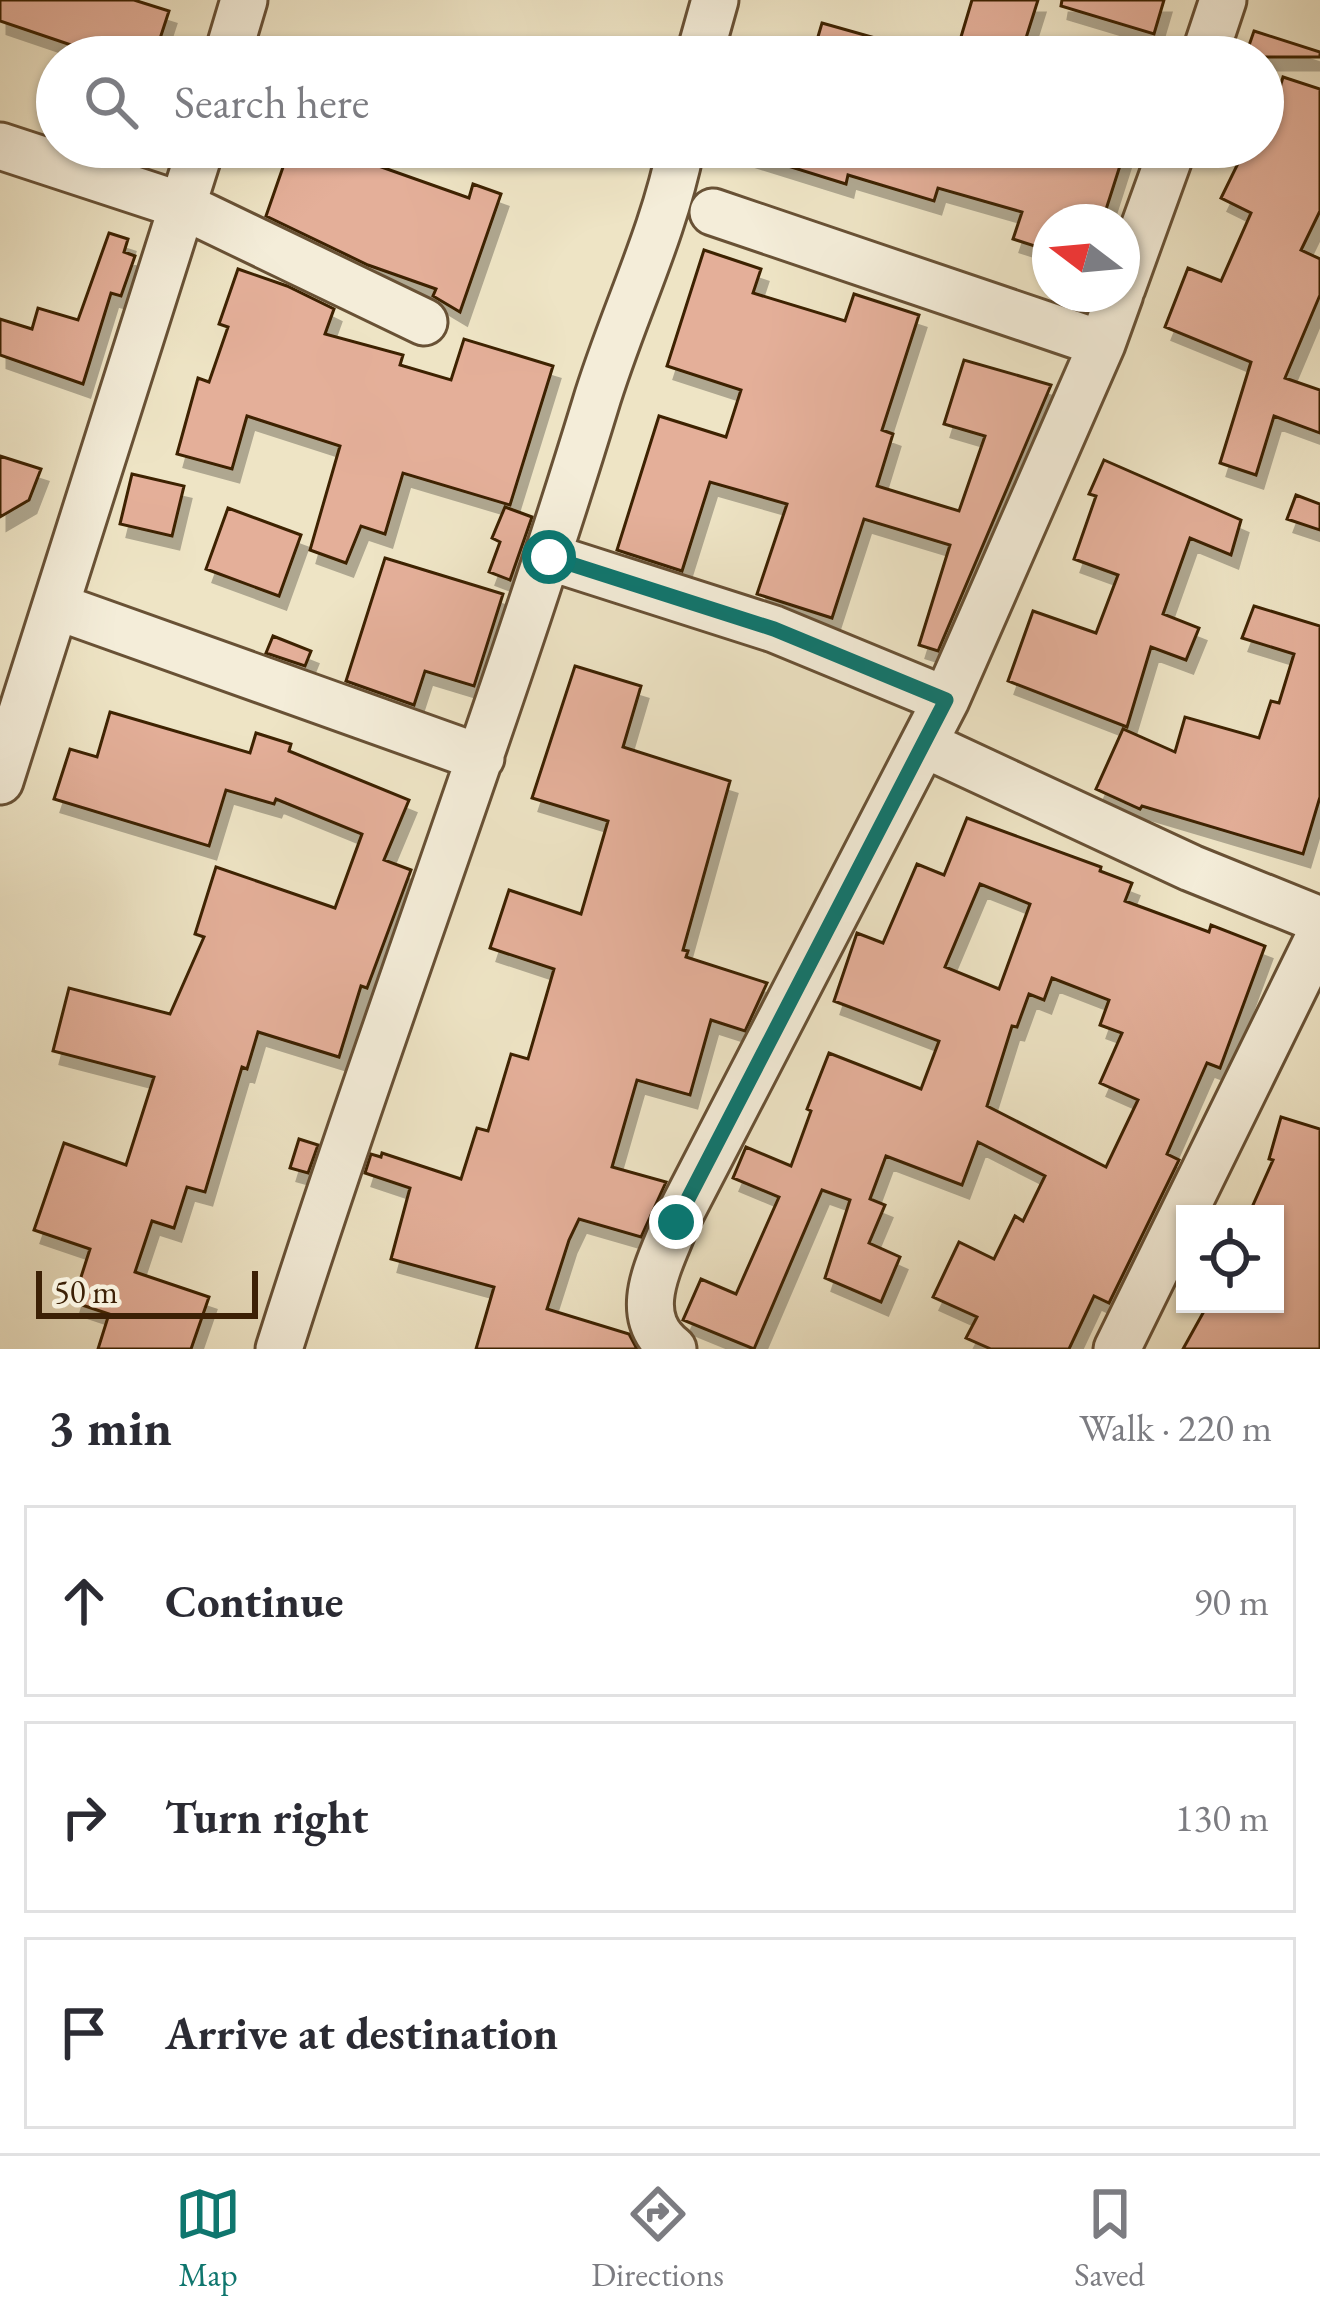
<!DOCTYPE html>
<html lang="en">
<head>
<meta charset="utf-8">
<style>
  body { margin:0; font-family:"EB Garamond",serif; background:#f7f7f7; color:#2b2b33 }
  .controls { position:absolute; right:36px; bottom:36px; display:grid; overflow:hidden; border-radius:0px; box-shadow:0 3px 9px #0004 }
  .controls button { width:108px; height:108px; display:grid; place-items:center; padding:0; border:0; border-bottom:3px solid #e1e1e2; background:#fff; color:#2b2b33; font:60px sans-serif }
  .compass { position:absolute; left:1032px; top:204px; width:108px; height:108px; border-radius:50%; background:#fff; box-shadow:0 3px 9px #0004; rotate:286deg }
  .scale { position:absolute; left:36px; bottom:30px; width:222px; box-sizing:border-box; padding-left:12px; border:6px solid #3c2005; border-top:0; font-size:33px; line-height:42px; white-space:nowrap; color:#3c2005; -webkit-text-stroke:9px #f4edd9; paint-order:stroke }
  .stop { position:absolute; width:36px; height:36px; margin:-27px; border:9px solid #0f766e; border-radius:50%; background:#fff }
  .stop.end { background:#0f766e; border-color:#fff; box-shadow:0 3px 12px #0008 }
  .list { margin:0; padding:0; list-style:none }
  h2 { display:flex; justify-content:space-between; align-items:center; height:156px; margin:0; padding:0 48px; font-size:51px }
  h2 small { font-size:39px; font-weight:400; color:#7c7c81 }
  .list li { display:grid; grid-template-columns:78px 1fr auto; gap:36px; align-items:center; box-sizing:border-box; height:192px; margin:0 24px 24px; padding:0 24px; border:3px solid #e1e1e2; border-radius:0px }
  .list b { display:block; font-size:45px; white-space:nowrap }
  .list em { font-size:39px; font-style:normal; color:#7c7c81 }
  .icon { flex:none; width:66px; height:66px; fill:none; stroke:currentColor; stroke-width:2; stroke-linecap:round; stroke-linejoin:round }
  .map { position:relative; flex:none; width:1320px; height:1349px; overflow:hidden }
  .search { position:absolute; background:#fff; box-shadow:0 3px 9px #0004; left:36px; right:36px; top:36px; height:132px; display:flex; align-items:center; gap:30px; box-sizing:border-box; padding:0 42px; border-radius:66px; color:#7c7c81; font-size:45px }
  .sheet { height:804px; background:#fff }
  nav { display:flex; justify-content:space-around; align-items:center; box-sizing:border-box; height:168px; border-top:3px solid #e1e1e2; background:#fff; font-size:33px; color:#7c7c81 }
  nav a { display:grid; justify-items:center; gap:6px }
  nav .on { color:#0f766e }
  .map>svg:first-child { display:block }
  .building { fill:#e4af99; stroke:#3c2005; stroke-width:3; fill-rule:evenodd; filter:url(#shadow) }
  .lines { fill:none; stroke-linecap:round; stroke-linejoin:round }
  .minor-casing { stroke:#685135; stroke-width:51 }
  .minor { stroke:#f4edd9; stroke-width:45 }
  .route { stroke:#0f766e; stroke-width:15 }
</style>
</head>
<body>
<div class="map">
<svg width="1320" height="1349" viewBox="0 0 1320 1349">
  <defs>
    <filter id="shadow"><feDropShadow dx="7" dy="13" stdDeviation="0" flood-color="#0004"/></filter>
  </defs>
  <rect width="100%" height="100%" fill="#eee4c5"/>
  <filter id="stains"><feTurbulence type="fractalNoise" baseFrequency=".00167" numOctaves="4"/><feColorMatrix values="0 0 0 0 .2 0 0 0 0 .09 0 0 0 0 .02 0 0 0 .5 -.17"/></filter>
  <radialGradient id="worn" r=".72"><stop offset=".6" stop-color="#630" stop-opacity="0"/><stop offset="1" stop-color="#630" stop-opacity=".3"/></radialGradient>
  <path class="building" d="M0,0H134L169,11L154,57H77L80,48L0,21Z
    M972,0H1038L1020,57H955Z
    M1062,0H1164L1154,34L1061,6Z
    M822,23L918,50L917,57H812Z
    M1254,31L1320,52V57H1245Z
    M1283,77L1320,89V211L1301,250L1320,259V295L1285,378L1320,390V433L1274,416L1256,475L1220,463L1251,362L1165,327L1188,268L1221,281L1251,213L1221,198L1246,147H1263Z
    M290,147H325L469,198L473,184L501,194L460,312L433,296L436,289L368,265L266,216Z
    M747,147H1126L1102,222H1050V251L1013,239L1022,212L938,188L934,201L848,175L846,184L746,153Z
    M109,233L128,239L124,252L135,256L121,296L111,293L83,384L0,355V319L32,329L38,308L78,320Z
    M704,250L761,269L753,293L845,321L854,294L919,315L882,430L893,434L877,486L959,511L985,436L944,424L964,360L1051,385L938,651L919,645L950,545L864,519L832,618L757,594L787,504L710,482L682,571L617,550L659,416L726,437L741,390L667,366Z
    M238,269L287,286L334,309L325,334L403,355L400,365L451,380L464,339L553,366L510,505L403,473L385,534L361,526L346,563L310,550L340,446L247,416L232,469L177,454L198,378L209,382L228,327L219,324Z
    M0,456L41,469L29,500L0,517Z
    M1104,460L1241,520L1231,555L1190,538L1163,614L1199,628L1186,660L1151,647L1127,727L1008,681L1033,611L1096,633L1118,575L1074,559L1096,496L1089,494Z
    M132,474L184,486L172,536L120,524Z
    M1296,495L1320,504V530L1287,519Z
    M505,507L532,517L510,580L489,572L500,542L492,538Z
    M228,508L301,535L279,596L206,569Z
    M385,558L503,594L474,686L425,671L414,705L346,681Z
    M1254,606L1320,626V797L1303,854L1142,806L1140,809L1096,789L1123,729L1175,752L1185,717L1259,738L1271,701L1279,703L1294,654L1242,638Z
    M273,636L311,651L305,666L266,653Z
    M575,666L641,686L623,747L730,781L683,950L688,951L686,957L767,983L745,1031L711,1020L690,1095L637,1080L612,1167L666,1182L641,1237L579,1219L569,1240L547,1309L629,1334L637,1349H476L494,1287L391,1259L410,1188L365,1173L371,1154L381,1157L382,1153L461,1179L477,1128L488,1131L511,1054L528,1059L554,969L490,948L509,890L581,914L608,821L532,798Z
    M110,712L250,753L256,733L291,744L289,751L409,800L384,860L411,870L367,988L361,986L339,1057L258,1032L247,1069L242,1067L205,1192L187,1187L174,1228L152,1221L135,1272L209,1297L191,1349H98L109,1314L73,1302L90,1249L34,1230L64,1143L126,1165L154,1077L53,1051L69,988L170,1014L204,937L195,934L216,867L335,908L362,834L276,799L274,804L226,790L209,846L54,799L70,749L97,757Z
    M967,818L1101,867L1100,871L1132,883L1125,901L1209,932L1211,925L1265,946L1220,1068L1207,1063L1167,1154L1179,1160L1109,1303L1094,1296L1069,1349H991L966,1338L977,1317L933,1297L959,1242L994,1259L1015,1216L1023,1221L1045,1176L978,1142L962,1185L886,1156L870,1199L885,1205L869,1243L900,1257L881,1302L825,1278L850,1200L822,1190L754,1349L683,1320L701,1279L736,1294L779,1197L733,1178L746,1147L791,1166L811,1111L807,1109L829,1053L921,1089L939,1041L834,1001L857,933L883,943L917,864L944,875ZM980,884L1030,904L999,989L945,967ZM1052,978L1109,1000L1100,1025L1122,1033L1100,1083L1138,1100L1106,1167L987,1106L1012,1026L1017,1027L1029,994L1044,1000Z
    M1281,1117L1320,1129V1349H1183L1208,1304H1275V1214H1249L1273,1160L1269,1159Z
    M299,1139L318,1145L308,1173L290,1168Z"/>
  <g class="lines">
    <defs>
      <path id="minor" d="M227,57L244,0
        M699,57L715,0
        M1204,57L1223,0
        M0,146L183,206L424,322
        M713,212L1102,344
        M1122,288L1173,147
        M549,557L774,629L946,700
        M58,607L481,758
        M924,744L1191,868L1320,920
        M0,781L201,147
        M279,1349C379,1033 498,723 595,406C621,319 663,237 681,147
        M673,1349C629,1315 660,1264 676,1222L946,700L1102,344L1120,294
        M1117,1349L1320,935"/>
    </defs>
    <use href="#minor" class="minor-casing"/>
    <use href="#minor" class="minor"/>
  </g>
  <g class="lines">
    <path class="route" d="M549,557L774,629L946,700L676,1222"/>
  </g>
  <rect width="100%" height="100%" filter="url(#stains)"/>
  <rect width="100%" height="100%" fill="url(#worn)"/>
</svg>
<div class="controls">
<button><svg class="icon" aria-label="locate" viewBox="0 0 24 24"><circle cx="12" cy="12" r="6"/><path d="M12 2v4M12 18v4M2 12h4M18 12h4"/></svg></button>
</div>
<svg class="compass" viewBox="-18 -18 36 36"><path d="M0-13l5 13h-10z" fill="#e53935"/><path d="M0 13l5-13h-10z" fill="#7c7c81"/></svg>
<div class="scale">50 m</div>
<div class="stop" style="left:549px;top:557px"></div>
<div class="stop end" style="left:676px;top:1222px"></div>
<div class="search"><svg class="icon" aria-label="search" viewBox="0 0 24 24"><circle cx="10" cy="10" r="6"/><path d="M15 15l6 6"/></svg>Search here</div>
</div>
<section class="sheet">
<h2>3 min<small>Walk · 220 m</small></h2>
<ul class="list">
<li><svg class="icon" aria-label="ahead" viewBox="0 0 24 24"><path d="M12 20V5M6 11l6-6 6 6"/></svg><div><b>Continue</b></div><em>90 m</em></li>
<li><svg class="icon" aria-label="right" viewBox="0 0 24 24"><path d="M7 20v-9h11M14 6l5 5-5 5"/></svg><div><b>Turn right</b></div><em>130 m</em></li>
<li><svg class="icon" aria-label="arrive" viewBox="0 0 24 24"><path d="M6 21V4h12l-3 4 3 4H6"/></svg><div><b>Arrive at destination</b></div></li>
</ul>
</section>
<nav>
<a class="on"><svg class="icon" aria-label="map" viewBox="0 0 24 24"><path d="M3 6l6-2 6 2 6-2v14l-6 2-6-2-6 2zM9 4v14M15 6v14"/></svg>Map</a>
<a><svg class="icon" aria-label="directions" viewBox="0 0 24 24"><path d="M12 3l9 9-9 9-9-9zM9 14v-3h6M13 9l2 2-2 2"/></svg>Directions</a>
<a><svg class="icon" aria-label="saved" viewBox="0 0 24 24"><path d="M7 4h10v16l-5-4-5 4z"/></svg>Saved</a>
</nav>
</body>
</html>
